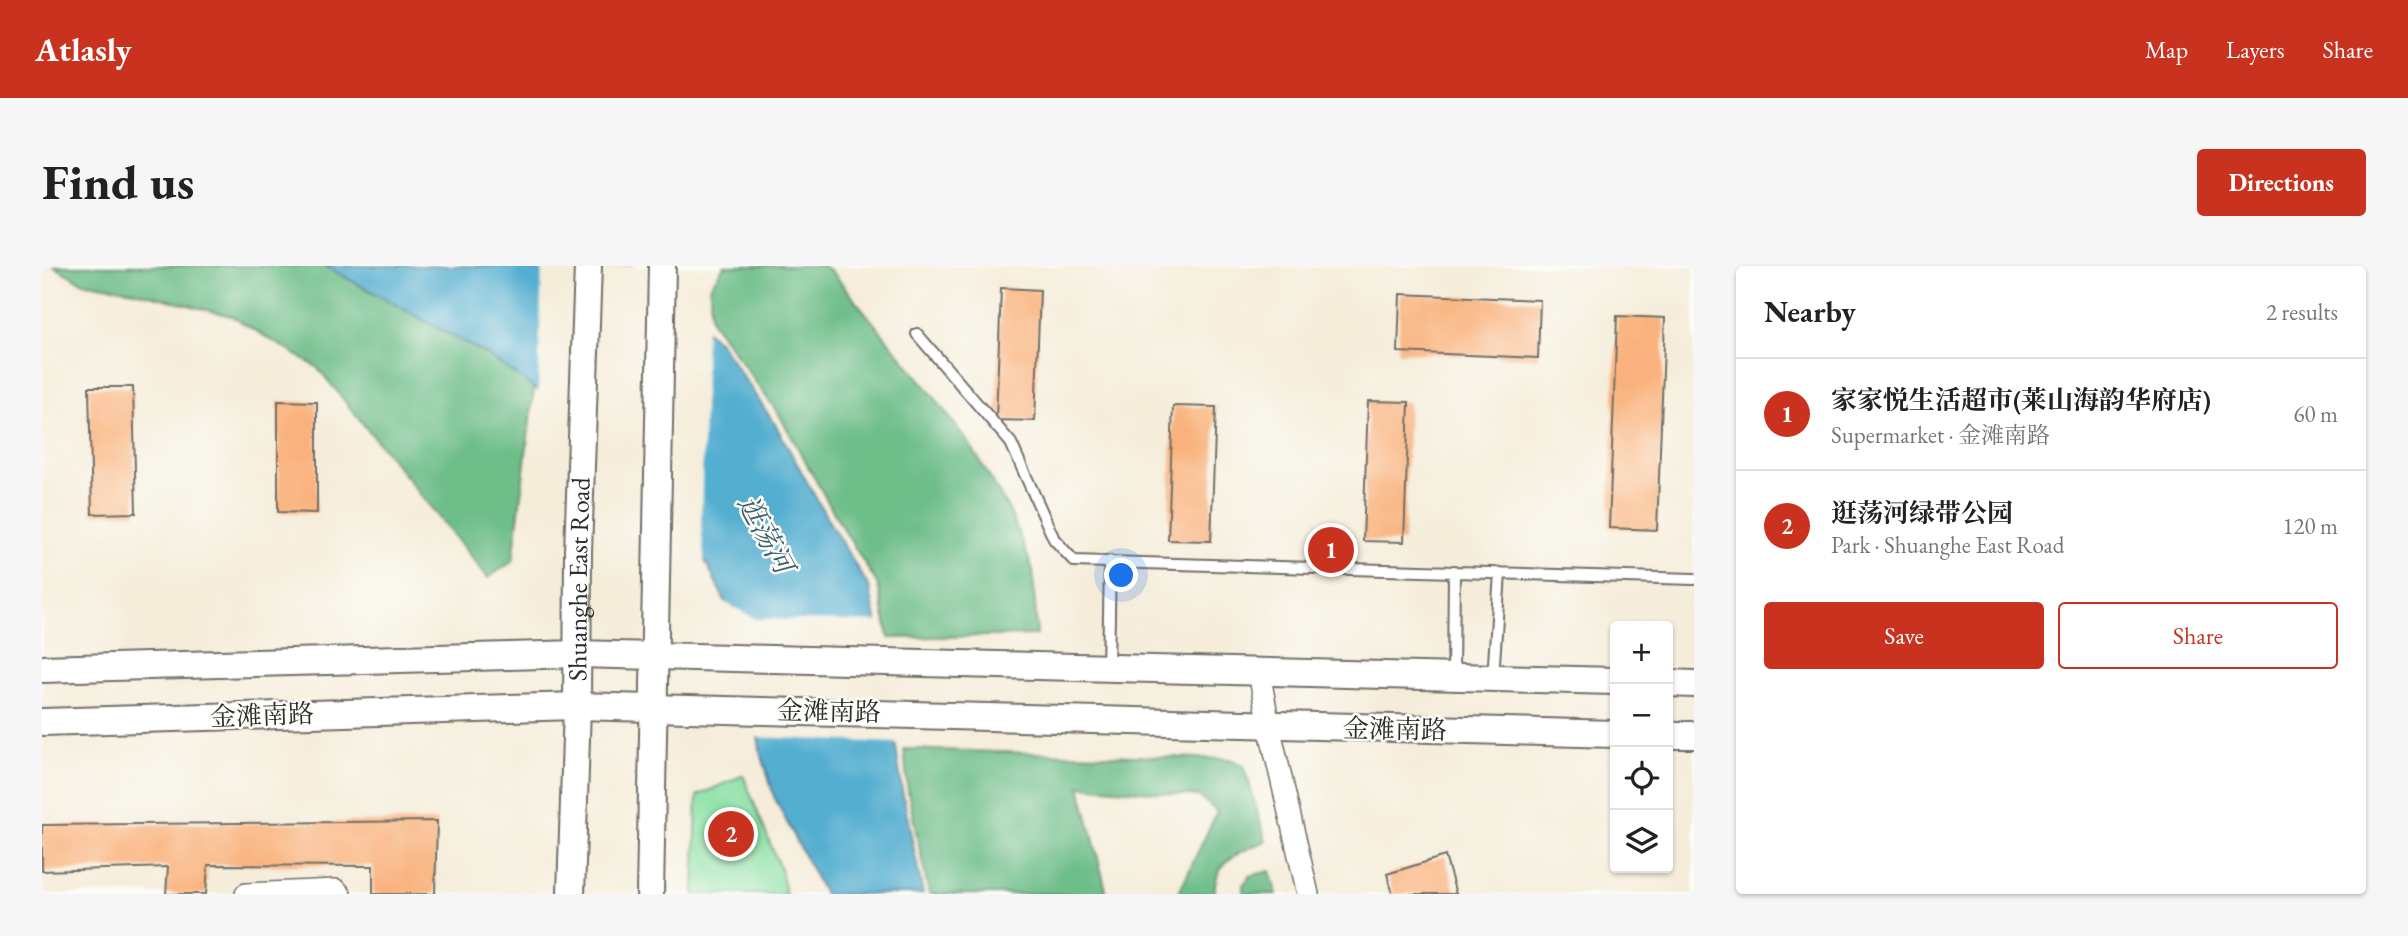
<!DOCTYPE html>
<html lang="en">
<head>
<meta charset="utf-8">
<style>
  body { margin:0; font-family:"EB Garamond","Noto Serif SC",serif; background:#f6f6f6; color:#222 }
  .controls { position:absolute; right:21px; bottom:21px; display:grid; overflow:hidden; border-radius:7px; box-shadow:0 2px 5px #0004 }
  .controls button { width:63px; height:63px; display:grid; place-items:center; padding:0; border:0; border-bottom:2px solid #e0e0e0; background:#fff; color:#222; font:35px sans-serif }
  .you { position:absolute; left:1080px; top:310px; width:24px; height:24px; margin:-18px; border:5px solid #fff; border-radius:50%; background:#1a73e8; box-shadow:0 0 0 10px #1a73e833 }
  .badge { display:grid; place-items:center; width:46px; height:46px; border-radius:50%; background:#c8321e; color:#fff; font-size:23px; font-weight:700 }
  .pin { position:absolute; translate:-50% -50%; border:4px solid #fff; box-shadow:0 2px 7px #0006 }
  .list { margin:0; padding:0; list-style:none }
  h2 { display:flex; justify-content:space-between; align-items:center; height:91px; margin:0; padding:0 28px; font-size:30px }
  h2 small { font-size:23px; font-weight:400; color:#767676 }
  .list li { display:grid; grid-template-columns:46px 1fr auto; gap:21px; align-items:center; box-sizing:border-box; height:112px; padding:0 28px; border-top:2px solid #e0e0e0 }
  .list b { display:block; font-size:26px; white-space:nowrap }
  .list p { margin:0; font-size:23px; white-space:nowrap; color:#767676 }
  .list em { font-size:23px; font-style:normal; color:#767676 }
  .actions { display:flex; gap:14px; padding:21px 28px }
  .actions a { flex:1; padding:16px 0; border:2px solid #c8321e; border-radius:7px; text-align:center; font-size:24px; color:#c8321e }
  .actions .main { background:#c8321e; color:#fff }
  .icon { flex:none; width:38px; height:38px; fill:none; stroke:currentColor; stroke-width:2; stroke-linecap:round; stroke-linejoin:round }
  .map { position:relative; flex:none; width:1652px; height:628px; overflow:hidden; border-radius:7px }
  header { display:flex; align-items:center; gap:42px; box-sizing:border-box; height:98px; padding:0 35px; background:#c8321e; color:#fff }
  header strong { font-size:33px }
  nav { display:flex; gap:38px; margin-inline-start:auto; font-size:24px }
  .intro { display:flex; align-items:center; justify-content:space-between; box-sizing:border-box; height:168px; padding:0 42px }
  h1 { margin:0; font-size:49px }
  .button { padding:18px 32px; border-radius:7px; background:#c8321e; color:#fff; font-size:24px; font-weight:700 }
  main { display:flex; gap:42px; padding:0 42px }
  aside { flex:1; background:#fff; border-radius:7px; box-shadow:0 2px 5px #0004 }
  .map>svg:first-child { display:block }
  .green { fill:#88e0a4; stroke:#5a8668; stroke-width:2 }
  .forest { fill:#6ebe8a; stroke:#4c745a; stroke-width:2 }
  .water { fill:#52aed0; stroke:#3e6c7e; stroke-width:2 }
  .pier { fill:#f5edda }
  .building { fill:#f9b27d }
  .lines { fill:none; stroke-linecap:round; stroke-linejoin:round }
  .service-casing { stroke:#726f68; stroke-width:14 }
  .minor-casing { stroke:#726f68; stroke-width:24 }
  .tertiary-casing { stroke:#726f68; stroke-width:30 }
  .service { stroke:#fff; stroke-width:10 }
  .minor { stroke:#fff; stroke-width:21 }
  .tertiary { stroke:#fff; stroke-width:26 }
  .labels { text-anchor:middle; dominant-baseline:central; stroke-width:5; stroke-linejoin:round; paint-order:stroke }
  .street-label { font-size:26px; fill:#2b2b2b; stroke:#fdfcf7 }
  .water-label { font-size:28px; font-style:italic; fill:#3b5f6d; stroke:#fdfcf7 }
</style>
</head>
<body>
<header>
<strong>Atlasly</strong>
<nav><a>Map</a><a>Layers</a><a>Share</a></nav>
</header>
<div class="intro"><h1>Find us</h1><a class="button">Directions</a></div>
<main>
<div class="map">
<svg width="1652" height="628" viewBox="0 0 1652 628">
  <rect width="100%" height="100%" fill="#fdfcf7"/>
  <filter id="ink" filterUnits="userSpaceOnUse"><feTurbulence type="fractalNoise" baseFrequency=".0143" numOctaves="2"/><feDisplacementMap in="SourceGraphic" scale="14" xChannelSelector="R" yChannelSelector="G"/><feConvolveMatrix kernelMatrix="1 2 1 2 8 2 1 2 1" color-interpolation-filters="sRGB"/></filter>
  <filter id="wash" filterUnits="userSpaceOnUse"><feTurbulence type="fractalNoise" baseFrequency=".00686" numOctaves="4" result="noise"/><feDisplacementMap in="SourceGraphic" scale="28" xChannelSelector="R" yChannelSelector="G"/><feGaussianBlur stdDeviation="1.57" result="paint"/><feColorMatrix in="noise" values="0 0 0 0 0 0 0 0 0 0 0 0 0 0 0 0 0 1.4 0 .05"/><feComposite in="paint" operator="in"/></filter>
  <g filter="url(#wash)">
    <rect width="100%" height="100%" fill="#f5edda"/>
    <path class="green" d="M701,509L739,605L744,628H652L655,530Z"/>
    <path class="forest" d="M11,0H283L444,88L492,122L471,295L446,312L276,102L189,50L92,25L40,16Z
      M682,0H781L791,7L890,128L929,180L967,244L991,304L995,369L847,372L836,319L797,256L738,150L669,54L668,21Z
      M862,483L1188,493L1202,500L1224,575C1198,585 1170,596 1173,628H1136L1175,546L1157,530L1038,520L1065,628H887L866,526Z
      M1228,605L1235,628H1201V619L1208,610Z"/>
    <path class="water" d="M283,0H590L678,77L733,158L790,261L827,321L840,380L860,524L881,628H782L732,531L718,483L703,386L692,354L667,302L626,232L579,183L444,88Z"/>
    <path class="pier" d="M500,0H595L664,60L659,258L663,302L623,234L577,185L496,129Z
      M674,325L680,335L714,353L838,356L857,477L714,471L700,387L689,355Z"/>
    <g id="blocks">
      <path class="building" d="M959,22L998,24L993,155L954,154Z
        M1358,28L1498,34L1496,92L1356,86Z
        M1575,50L1623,52L1615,264L1567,262Z
        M47,121H91L94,247L50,248Z
        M236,135L275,136V247L236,246Z
        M1326,135L1367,136L1362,276L1321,275Z
        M1131,140L1174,141L1169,275L1126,274Z
        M395,555L393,628H331V600L166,599L164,628H124L126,601L0,605V559Z
        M1403,590L1414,628H1351L1345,608Z"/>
    </g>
  </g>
  <g filter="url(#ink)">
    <use href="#blocks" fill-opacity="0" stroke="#726f68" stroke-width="2"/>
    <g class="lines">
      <defs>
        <path id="service" d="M875,68L969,177L1012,273L1032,295L1652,313
          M1066,402L1068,295
          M1411,411L1412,305
          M1451,412L1458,307"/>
        <path id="minor" d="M1217,406L1227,460L1266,628
          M204,628L294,624L298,628"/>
        <g id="tertiary">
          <path d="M0,403L535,388L1573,415"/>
          <path d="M1626,417L1652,418"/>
          <path d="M0,456L535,440L1573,468"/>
          <path d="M1626,469H1652"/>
          <path id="s1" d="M529,628L535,440L536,286L546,0"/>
          <path d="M608,628L620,0"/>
        </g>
      </defs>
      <use href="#service" class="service-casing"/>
      <use href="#minor" class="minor-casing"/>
      <use href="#tertiary" class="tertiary-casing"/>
      <use href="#service" class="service"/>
      <use href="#minor" class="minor"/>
      <use href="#tertiary" class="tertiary"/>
    </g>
  </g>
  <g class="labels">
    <g class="street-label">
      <text stroke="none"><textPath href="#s1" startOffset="315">Shuanghe East Road</textPath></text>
      <text transform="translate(787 445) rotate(1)">金滩南路</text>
      <text transform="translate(220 449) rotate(-2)">金滩南路</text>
      <text transform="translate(1353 463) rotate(1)">金滩南路</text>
    </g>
    <g class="water-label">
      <text transform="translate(724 268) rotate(61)">逛荡河</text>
    </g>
  </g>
</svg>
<div class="controls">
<button>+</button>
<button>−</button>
<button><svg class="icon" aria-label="locate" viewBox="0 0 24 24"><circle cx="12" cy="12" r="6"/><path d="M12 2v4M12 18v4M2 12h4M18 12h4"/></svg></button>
<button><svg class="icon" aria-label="layers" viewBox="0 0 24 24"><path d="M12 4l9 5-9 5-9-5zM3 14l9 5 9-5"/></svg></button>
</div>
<div class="you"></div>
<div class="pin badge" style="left:1289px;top:284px">1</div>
<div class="pin badge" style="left:689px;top:568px">2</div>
</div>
<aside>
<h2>Nearby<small>2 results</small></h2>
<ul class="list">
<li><span class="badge">1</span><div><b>家家悦生活超市(莱山海韵华府店)</b><p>Supermarket · 金滩南路</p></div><em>60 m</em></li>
<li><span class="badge">2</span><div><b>逛荡河绿带公园</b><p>Park · Shuanghe East Road</p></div><em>120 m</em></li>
</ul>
<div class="actions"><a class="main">Save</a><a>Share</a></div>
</aside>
</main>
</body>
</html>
